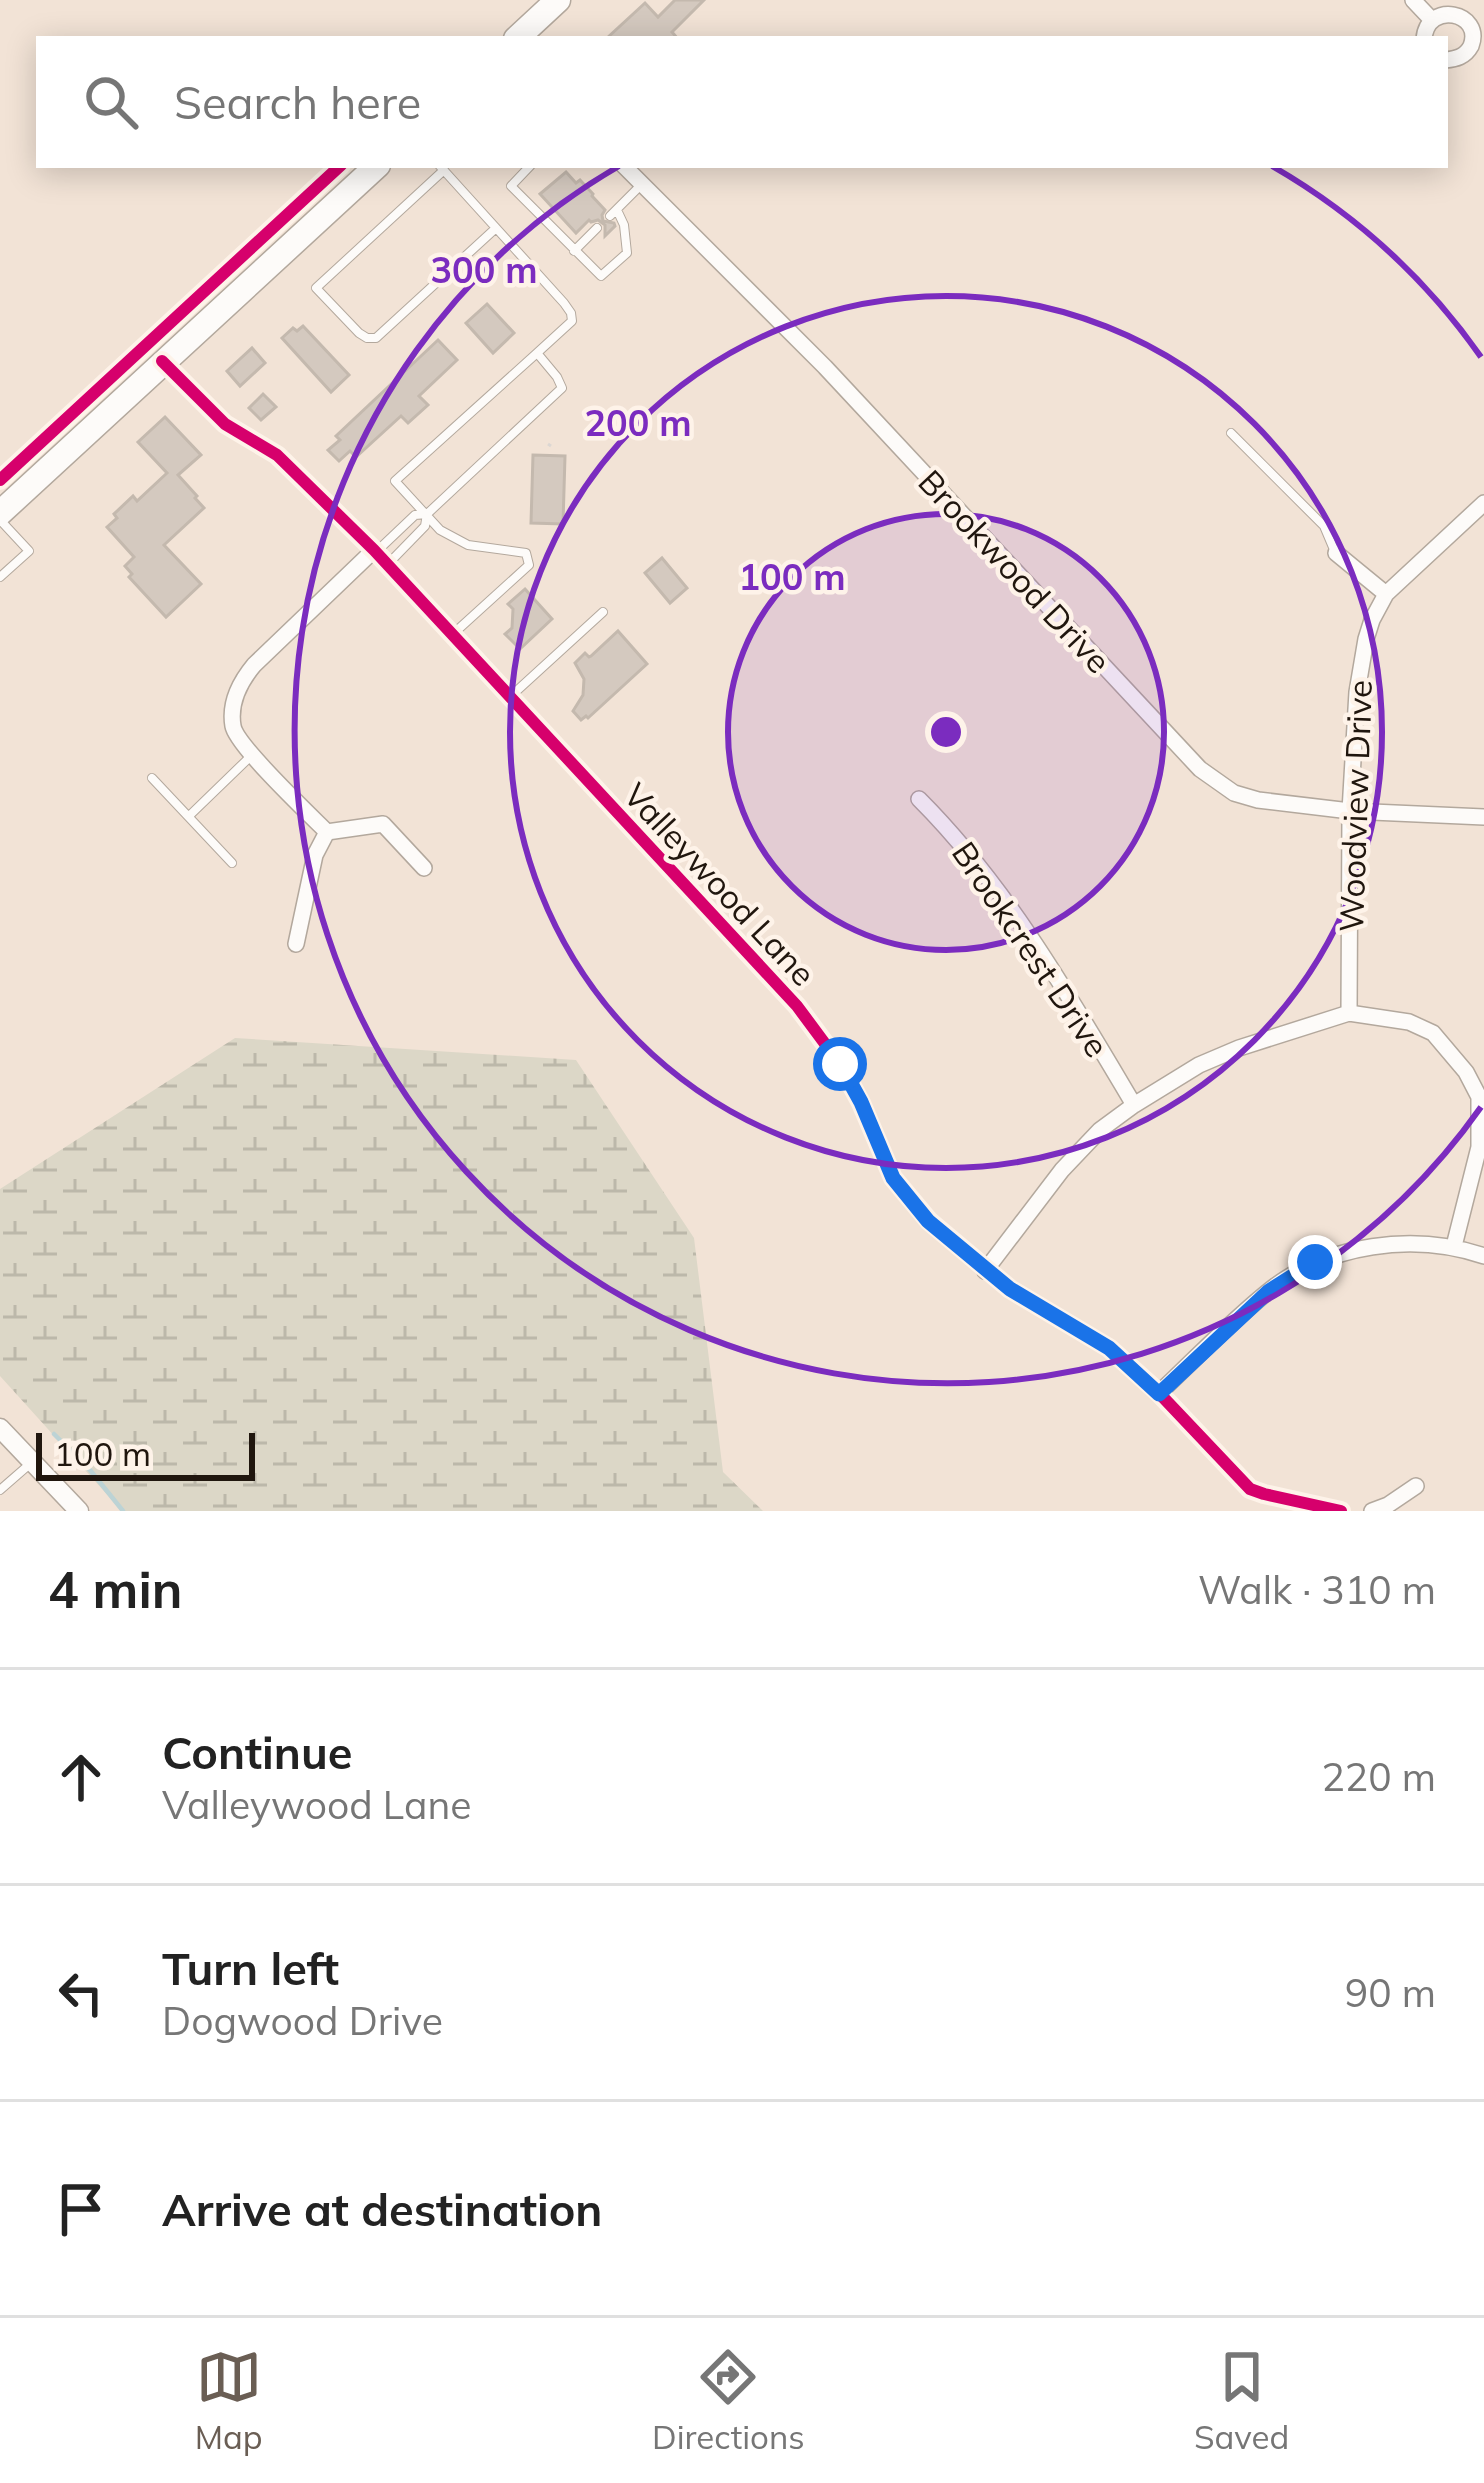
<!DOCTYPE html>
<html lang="en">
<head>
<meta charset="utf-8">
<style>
  body { margin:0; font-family:Mulish,sans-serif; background:#f2f2f2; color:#222 }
  .scale { position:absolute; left:36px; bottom:30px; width:219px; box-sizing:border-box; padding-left:12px; border:6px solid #20160e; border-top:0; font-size:33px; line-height:42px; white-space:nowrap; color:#20160e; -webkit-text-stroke:9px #fef3e9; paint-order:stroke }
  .stop { position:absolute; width:36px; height:36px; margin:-27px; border:9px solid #1a73e8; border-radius:50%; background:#fff }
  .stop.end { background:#1a73e8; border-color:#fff; box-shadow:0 3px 12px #0008 }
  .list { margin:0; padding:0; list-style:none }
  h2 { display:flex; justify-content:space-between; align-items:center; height:156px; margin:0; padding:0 48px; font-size:51px }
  h2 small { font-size:39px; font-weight:400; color:#767676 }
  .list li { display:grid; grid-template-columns:78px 1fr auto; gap:36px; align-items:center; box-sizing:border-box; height:216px; padding:0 48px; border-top:3px solid #e0e0e0 }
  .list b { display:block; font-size:45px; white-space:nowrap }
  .list p { margin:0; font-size:39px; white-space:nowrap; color:#767676 }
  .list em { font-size:39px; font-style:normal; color:#767676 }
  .icon { flex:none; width:66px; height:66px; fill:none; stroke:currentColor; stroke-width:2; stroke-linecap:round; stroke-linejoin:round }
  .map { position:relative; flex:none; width:1484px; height:1511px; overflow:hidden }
  .search { position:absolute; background:#fff; box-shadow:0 6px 30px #0003; left:36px; right:36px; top:36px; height:132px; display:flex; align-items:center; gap:30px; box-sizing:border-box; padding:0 42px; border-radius:0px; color:#767676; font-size:45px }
  .sheet { height:804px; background:#fff }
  nav { display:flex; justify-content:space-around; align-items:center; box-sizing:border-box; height:168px; border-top:3px solid #e0e0e0; background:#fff; font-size:33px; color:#767676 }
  nav a { display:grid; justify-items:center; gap:6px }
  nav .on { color:#6a5e54 }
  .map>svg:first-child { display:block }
  .wetland { fill:url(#wetland-marsh) }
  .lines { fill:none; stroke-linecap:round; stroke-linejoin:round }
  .stream { stroke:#bcd3d5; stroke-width:4.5 }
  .building { fill:#d4c9bf; stroke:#c4b9ae; stroke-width:3 }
  .service-casing { stroke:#b3a89d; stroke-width:10 }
  .minor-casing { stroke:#b3a89d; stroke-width:18 }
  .tertiary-casing { stroke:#b3a89d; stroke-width:21 }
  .primary-casing { stroke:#b3a89d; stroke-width:27 }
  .path { stroke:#dcd7d3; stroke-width:3; stroke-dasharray:12 6; stroke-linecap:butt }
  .service { stroke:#fdfbf9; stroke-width:8 }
  .minor { stroke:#fdfbf9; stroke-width:15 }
  .tertiary { stroke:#fdfbf9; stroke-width:18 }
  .primary { stroke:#fdfbf9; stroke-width:24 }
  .cycleway-casing { stroke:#fef3e9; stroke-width:20 }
  .cycleway { stroke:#d6006c; stroke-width:12 }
  .route { stroke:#1a73e8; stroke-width:15 }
  .ring { fill:none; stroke:#7b2cbf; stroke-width:6 }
  .labels { text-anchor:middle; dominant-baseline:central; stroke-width:9; stroke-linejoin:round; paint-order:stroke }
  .street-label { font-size:33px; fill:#20160e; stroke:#fef3e9 }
  .centre { fill:#7b2cbf; stroke:#fef3e9; stroke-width:6 }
  .ring-label { font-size:36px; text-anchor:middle; font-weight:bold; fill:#7b2cbf; stroke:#fef3e9; stroke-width:9; stroke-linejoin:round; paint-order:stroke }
</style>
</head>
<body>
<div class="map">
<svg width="1484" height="1511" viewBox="0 0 1484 1511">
  <defs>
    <pattern id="wetland-marsh" width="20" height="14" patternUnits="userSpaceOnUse" patternTransform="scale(3)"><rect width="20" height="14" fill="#dcd7c7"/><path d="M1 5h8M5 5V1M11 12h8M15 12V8" fill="none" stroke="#bcb8aa"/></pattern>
  </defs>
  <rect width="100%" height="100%" fill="#f2e3d6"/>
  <path class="wetland" d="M235,1038L576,1060L694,1238L723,1472L763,1511H122L0,1376V1189Z"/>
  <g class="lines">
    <path class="stream" d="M54,1434L90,1470L123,1511"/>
  </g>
  <path class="building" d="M675,0H704L672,32L678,39H606L645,3L658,17Z
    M566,172L576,183L580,180L593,194L592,196L605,210L602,215L603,221L614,223L615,226L605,236V225L598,220L591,222L589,220L576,233L540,194Z
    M487,304L514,333L493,353L466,323Z
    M303,326L349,375L331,392L282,338L293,328L297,331Z
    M438,340L457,360L419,396L428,405L408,423L401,416L356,457L350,451L339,461L328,450L340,440L336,436Z
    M252,348L265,363L240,386L227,371Z
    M263,394L276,407L261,420L249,408Z
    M165,417L201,455L178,475L197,496L195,498L204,508L164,545L201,584L166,617L129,577L132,574L125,566L134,557L107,527L117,518L114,514L133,496L137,501L167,473L138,442Z
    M533,455L565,456L563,524L531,523Z
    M662,558L687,588L670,603L645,573Z
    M525,589L552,619L520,649L505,634L512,628L513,609L508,604Z
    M618,631L647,664L588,718L586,716L581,720L573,711L583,695L584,679L575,663L585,653L589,657L591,656Z"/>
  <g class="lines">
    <defs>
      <path id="service" d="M531,165L511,186L601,276L627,253L624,225L617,210
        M444,170L316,288L359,333L367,338H376L496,228
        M610,216L641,185
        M574,251L597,228
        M1231,433L1324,526L1335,552
        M427,514L562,388L557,377L537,353L572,321L571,313L564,303L439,165
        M376,552L415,515L427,514L425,526L388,564
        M0,577L29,551L1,521
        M453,634L529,565L526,553L468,545L440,530L395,481L537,353
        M511,696L603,612
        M152,778L232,863
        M189,816L252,755
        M0,1490L31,1463"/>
      <path id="minor" d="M1413,0L1430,18
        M1424,39C1427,0 1484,12 1471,46C1465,57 1456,59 1445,60
        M623,165L825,367L1200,769L1234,793L1258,800L1350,811L1484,817
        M162,361L225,424L277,455L374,550L797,1006L840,1064L861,1103L893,1178L929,1221L1010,1289L1109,1348L1159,1393L1250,1489L1264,1494L1341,1511
        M1336,553L1386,594
        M919,799C1007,887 1071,999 1134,1105
        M327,832C309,814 236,745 233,726C229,703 240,682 254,665L374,550
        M327,832L383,824L424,868
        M296,944L315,855L327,832
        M1349,1013L1350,811L1357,692L1366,639L1372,620L1386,594L1484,503
        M985,1271L1062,1170L1100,1130L1134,1105L1199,1065L1239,1048L1349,1013L1409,1022L1433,1033L1466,1072L1479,1097V1147L1454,1246
        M1159,1393C1195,1359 1231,1321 1270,1290C1329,1244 1413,1232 1484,1256
        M1372,1511L1388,1505L1416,1486"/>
      <path id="tertiary" d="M0,1428L79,1511"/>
      <path id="primary" d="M516,39L558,0
        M0,513L378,165"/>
    </defs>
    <use href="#service" class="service-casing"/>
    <use href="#minor" class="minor-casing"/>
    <use href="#tertiary" class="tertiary-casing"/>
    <use href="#primary" class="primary-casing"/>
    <path class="path" d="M548,444L551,446"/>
    <use href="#service" class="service"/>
    <use href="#minor" class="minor"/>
    <use href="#tertiary" class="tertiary"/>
    <use href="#primary" class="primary"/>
    <defs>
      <path id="cycleway" d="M162,361L225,424L277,455L374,550L797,1006L840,1064L861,1103L893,1178L929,1221L1010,1289L1109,1348L1159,1393L1250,1489L1264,1494L1341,1511
        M0,480L341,165"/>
    </defs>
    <use href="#cycleway" class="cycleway-casing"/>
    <use href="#cycleway" class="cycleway"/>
  </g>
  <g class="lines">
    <path class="route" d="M840,1064L861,1102L893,1178L928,1221L1010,1289L1109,1348L1159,1394L1269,1291L1315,1262"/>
  </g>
  <circle cx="946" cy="732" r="218" fill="#7b2cbf" fill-opacity=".12"/>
  <g class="ring">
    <circle cx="946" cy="732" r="218"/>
    <circle cx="946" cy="732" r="436"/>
    <path d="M1481 1107A653 653 0 1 1 619 166M1272 166A653 653 0 0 1 1481 357"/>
  </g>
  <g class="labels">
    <g class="street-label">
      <text transform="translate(1015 571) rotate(47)">Brookwood Drive</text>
      <text transform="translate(1355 806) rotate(-88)">Woodview Drive</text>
      <text transform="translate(720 884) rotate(47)">Valleywood Lane</text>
      <text transform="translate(1031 949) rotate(56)">Brookcrest Drive</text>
    </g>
  </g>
  <circle cx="946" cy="732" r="18" class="centre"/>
  <g class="ring-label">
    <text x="484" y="283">300 m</text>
    <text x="638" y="436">200 m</text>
    <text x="792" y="590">100 m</text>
  </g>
</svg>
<div class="scale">100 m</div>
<div class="stop" style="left:840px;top:1064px"></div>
<div class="stop end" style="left:1315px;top:1262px"></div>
<div class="search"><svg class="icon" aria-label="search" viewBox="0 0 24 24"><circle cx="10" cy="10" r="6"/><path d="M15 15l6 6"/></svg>Search here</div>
</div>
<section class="sheet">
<h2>4 min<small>Walk · 310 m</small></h2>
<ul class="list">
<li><svg class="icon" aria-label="ahead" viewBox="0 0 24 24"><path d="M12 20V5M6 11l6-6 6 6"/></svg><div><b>Continue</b><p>Valleywood Lane</p></div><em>220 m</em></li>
<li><svg class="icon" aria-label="left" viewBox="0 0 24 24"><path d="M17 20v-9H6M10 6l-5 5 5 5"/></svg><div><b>Turn left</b><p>Dogwood Drive</p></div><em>90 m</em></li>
<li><svg class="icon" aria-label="arrive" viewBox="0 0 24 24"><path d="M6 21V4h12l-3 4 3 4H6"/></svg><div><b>Arrive at destination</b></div></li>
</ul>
</section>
<nav>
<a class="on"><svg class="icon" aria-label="map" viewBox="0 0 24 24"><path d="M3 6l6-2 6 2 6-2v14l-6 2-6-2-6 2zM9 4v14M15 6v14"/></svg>Map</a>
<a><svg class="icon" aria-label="directions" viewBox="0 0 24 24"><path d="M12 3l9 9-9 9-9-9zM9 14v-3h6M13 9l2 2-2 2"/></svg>Directions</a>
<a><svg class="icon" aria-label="saved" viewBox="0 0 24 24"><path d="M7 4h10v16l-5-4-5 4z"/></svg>Saved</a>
</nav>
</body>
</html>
